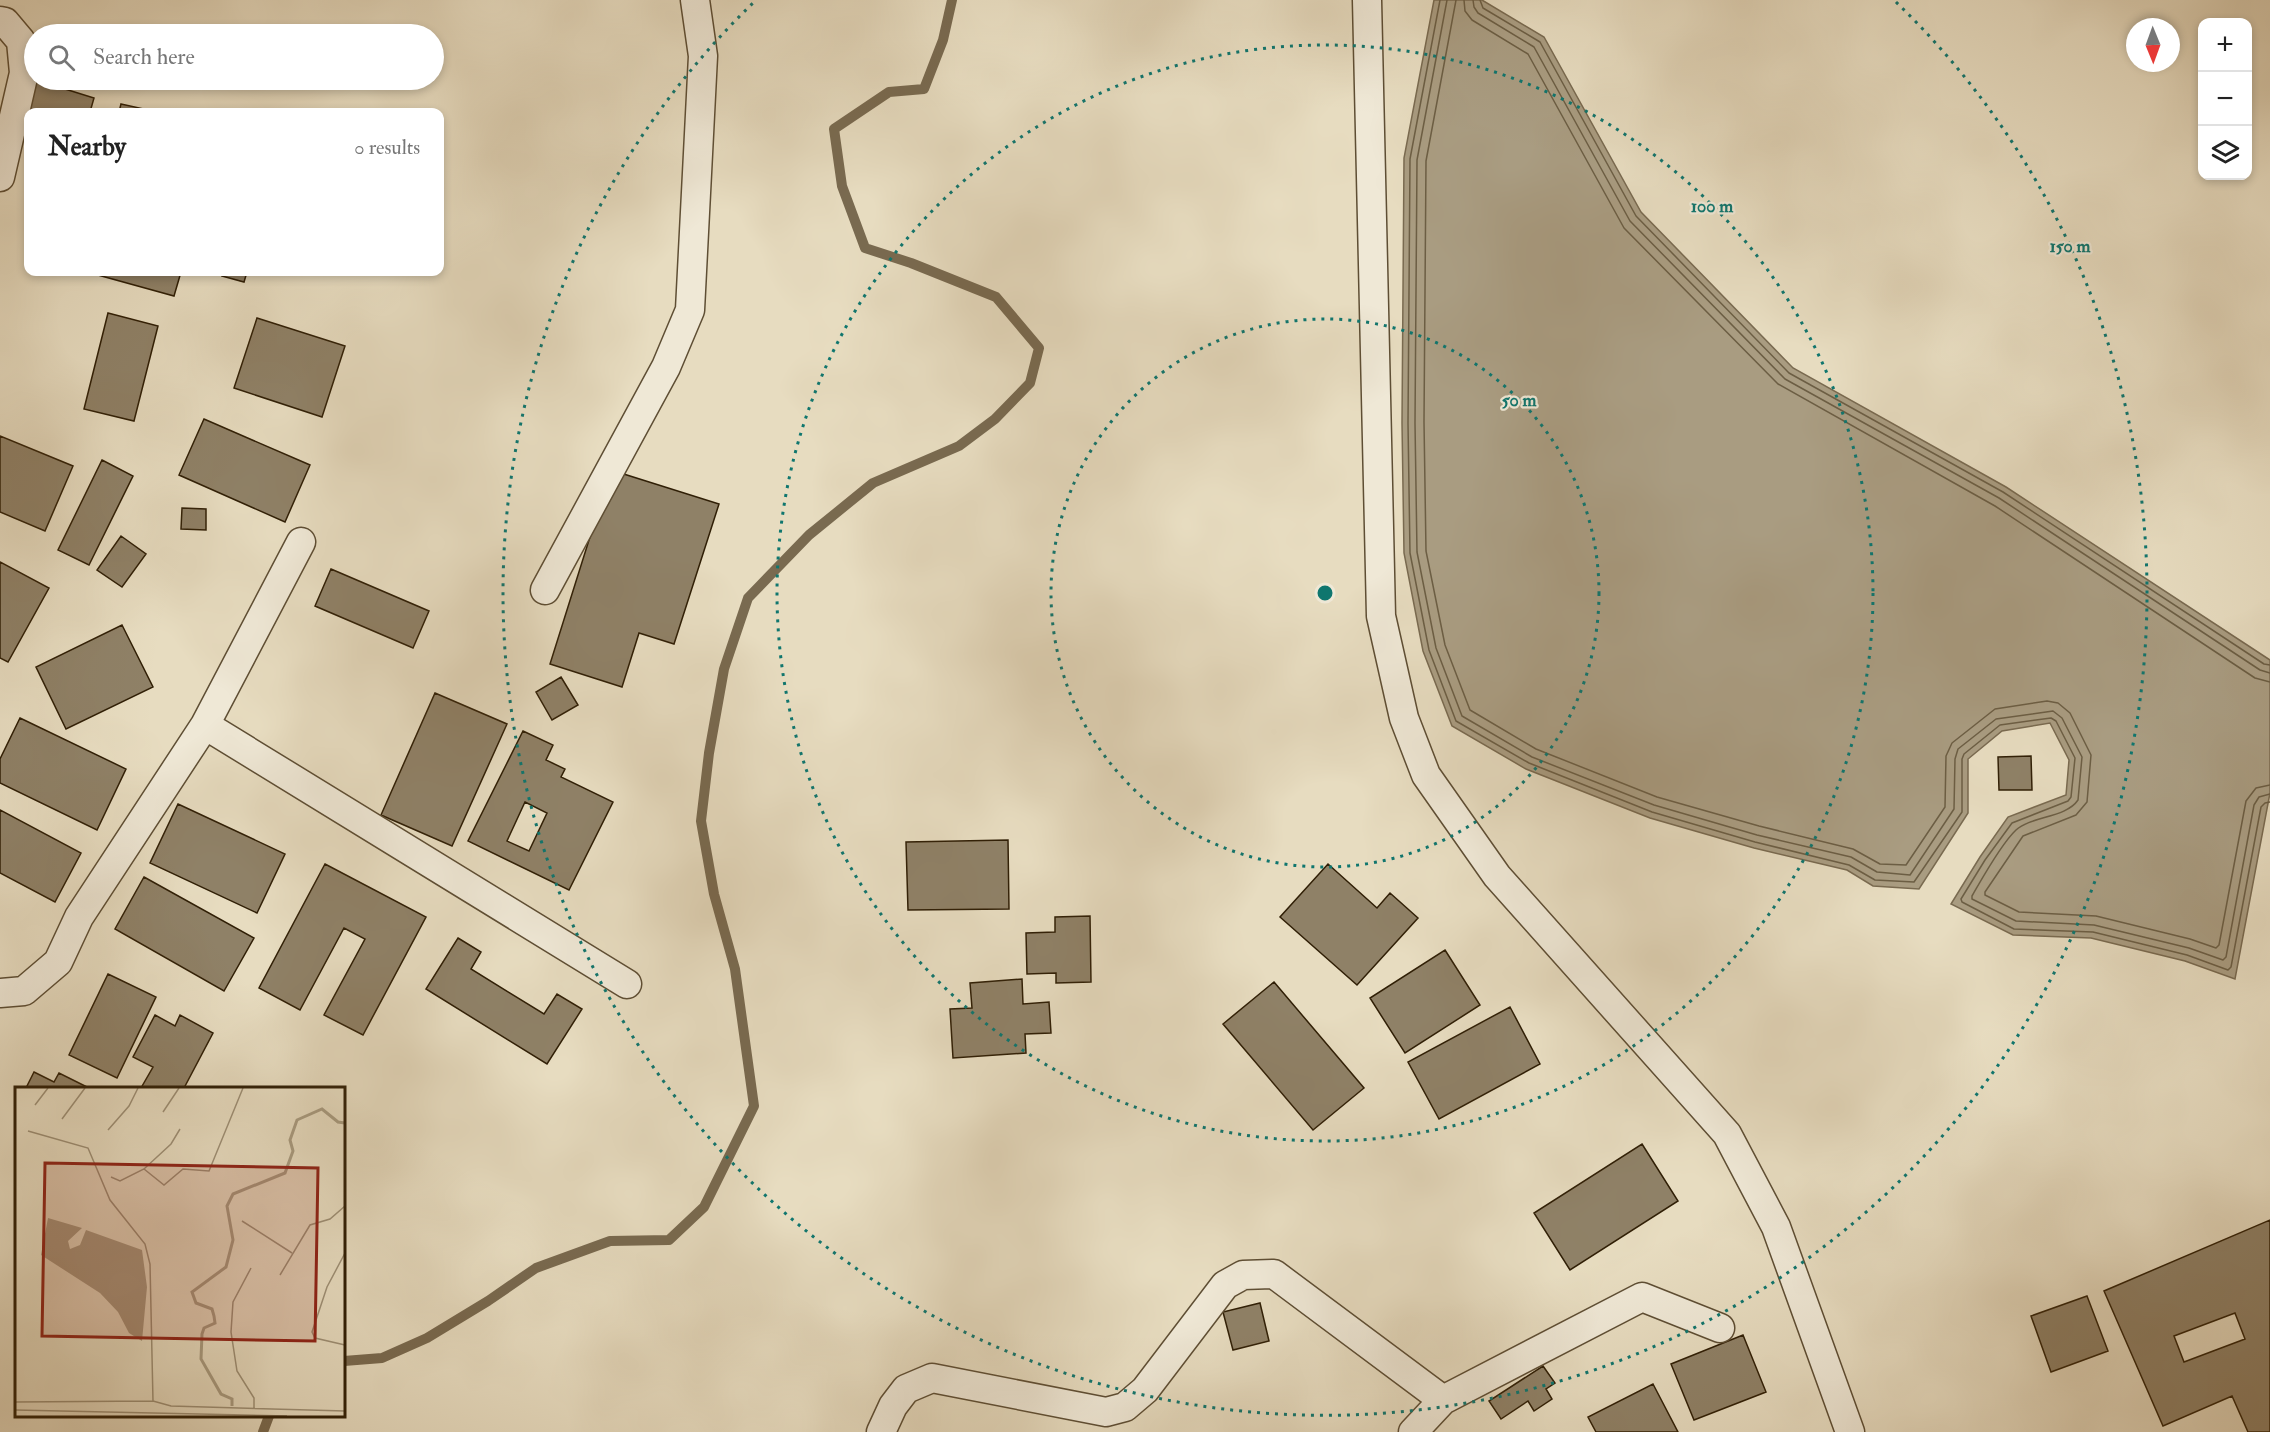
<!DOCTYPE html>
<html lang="en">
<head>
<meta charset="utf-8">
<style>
  body { margin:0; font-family:"IM FELL Double Pica",serif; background:#f6f6f6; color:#222 }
  .controls { position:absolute; right:18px; top:18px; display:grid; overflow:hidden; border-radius:12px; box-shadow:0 3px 9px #0003 }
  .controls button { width:54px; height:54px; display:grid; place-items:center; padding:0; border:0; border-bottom:2px solid #e0e0e0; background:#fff; color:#222; font:30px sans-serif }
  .compass { position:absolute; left:2126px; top:18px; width:54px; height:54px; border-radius:50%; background:#fff; box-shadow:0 3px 9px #0003; rotate:179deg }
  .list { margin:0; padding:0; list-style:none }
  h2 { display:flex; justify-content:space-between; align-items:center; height:78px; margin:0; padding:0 24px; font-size:26px }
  h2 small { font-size:20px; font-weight:400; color:#767676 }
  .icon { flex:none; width:33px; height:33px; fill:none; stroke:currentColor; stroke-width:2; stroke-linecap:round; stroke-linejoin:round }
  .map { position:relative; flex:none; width:2270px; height:1432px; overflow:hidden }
  .search { position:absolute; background:#fff; box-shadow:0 3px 9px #0003; left:24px; top:24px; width:420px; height:66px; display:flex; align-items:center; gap:15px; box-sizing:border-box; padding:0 21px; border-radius:33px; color:#767676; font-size:22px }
  .panel { position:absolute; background:#fff; box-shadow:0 3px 9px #0003; left:24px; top:108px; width:420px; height:168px; border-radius:12px }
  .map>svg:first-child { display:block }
  .water { fill:#a99c81; stroke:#796a50; stroke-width:1.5 }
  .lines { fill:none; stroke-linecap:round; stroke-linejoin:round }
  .shore { stroke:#6c5e44; stroke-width:1.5 }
  .stream { stroke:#796a50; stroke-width:10 }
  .building { fill:#8f8167; stroke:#301f06; stroke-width:1.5; fill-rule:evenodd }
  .minor-casing { stroke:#5e4e34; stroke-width:31 }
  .minor { stroke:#efe8d6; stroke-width:28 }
  .ring { fill:none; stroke:#0f766e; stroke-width:3; stroke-dasharray:3 6 }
  .inset-river { fill:none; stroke:#a99c81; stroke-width:3 }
  .inset-road { fill:none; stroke:#9e9076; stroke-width:1.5 }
  .view { fill:#8f2418; fill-opacity:0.15; stroke:#8f2418; stroke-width:3 }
  .inset-edge { fill:none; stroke:#301f06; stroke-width:3 }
  .centre { fill:#0f766e; stroke:#efe8d6; stroke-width:3 }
  .ring-label { font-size:18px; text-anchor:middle; font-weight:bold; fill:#0f766e; stroke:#efe8d6; stroke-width:4.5; stroke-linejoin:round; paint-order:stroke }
</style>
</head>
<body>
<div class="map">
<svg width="2270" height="1432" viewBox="0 0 2270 1432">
  <rect width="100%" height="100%" fill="#e7dcc0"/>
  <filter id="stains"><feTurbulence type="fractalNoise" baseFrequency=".00333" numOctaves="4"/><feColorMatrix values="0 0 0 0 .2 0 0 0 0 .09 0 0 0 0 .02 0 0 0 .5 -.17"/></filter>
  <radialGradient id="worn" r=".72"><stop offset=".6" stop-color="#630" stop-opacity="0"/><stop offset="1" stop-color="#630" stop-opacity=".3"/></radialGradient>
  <path class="water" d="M1434,0H1482L1544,37L1641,212L1793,368L2006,487L2270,660V793L2235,979L2185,961L2091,938L2013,935L1951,904L1980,857L2008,817L2066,795L2069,760L2050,723L2002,731L1968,759V813L1919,889L1873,886L1847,870L1754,848L1650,818L1526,769L1452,726L1423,651L1404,553L1402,423L1404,158Z"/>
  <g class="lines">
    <path class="shore" d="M1440,0L1410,159L1408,423L1410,553L1429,650L1456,721L1529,763L1652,812L1755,842L1849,865L1875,880L1914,882L1962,812V759L1964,754L2000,725L2051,718L2056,721L2075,758L2071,797L2068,801L2012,823L1985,860L1961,899L1962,902L2014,929L2093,932L2187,955L2228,970L2231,967L2261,807L2265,803L2270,802
      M1447,0L1417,160L1415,423L1417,552L1436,648L1462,716L1532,757L1654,805L1757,835L1851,857L1877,872L1910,875L1954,809L1955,759L1958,749L1996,719L2053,711L2062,718L2082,757L2078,800C2066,818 2031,816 2016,830C2001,844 1983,877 1972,896V899L2016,921L2094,925L2189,948L2223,960L2226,957L2254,805L2259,797L2270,794
      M1456,0L1426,161L1424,422L1426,551L1445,645L1470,710L1536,749L1657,797L1759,826L1853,849L1880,864L1906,865L1945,807L1946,756L1952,743L1995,709L2047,701L2058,703L2070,713L2091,755L2087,802L2076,815L2023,836L1985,892V895L2019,912L2096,916L2190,939L2216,948L2219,945L2246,801L2256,788L2270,785
      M1464,0L1465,11L1472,20L1528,54L1624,228L1778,384L1995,506L2255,678L2270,682
      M1473,0L1474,7L1478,13L1534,47L1630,221L1785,379L1999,498L2260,670L2270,673
      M1480,0L1483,8L1540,42L1636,216L1789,373L2003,492L2264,664L2270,665"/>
    <path class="stream" d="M344,1361L382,1358L427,1338L488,1301L536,1268L610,1241L669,1240L704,1207L754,1106L735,969L714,894L701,821L709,753L724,669L748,598L809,535L873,483L959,446L995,419L1030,383L1039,348L996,297L911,263L865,248L842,186L834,129L889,92L924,89L943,40L952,0
      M263,1432L269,1416"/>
  </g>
  <path class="building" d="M36,80L94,98L90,112H28V123L23,121Z
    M121,104L144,109V112H119Z
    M87,272H181L174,296Z
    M224,272H247L244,282L222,276Z
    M108,313L158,326L134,421L84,409Z
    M257,318L345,346L322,417L234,388Z
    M204,419L310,465L285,522L179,475Z
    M0,436L73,466L45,531L0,512Z
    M102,460L133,476L89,565L58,550Z
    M611,470L719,504L674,644L639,633L622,687L550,664Z
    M182,508L206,509V530L181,529Z
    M121,536L146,554L122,587L97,570Z
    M0,562L49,588L8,662L0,658Z
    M331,569L429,611L413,648L315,606Z
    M122,625L153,687L66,729L36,667Z
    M561,677L578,705L552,720L536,692Z
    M435,693L507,724L452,846L381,815Z
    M20,718L126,769L97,830L0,783V759Z
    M523,731L553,745L546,760L565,769L561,777L613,802L569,890L468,841ZM525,802L547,813L529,851L507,841Z
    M2031,756L2032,790H1999L1998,757Z
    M178,804L285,854L257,913L150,863Z
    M0,810L81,853L55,902L0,873Z
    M1008,840L1009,909L908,910L906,842Z
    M325,864L426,917L363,1035L324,1015L365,939L344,928L300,1010L259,988Z
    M1328,864L1377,908L1390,893L1418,918L1357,985L1280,917Z
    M144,877L254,938L224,991L115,929Z
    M1090,916L1091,982L1056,983V973L1027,974L1026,933L1055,932V917Z
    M458,938L481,952L471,969L544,1014L557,994L582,1009L547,1064L426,989Z
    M1445,950L1480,1005L1405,1053L1370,998Z
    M108,974L156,997L117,1078L69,1055Z
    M1022,979L1023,1004L1049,1002L1051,1033L1025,1034L1026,1053L953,1058L950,1009L972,1008L970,983Z
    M1274,982L1364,1088L1313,1130L1223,1024Z
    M1510,1007L1540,1064L1439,1119L1408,1062Z
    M155,1015L175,1026L180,1015L213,1033L184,1088H141L153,1067L133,1057Z
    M34,1072L54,1082L59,1073L89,1088H26Z
    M1642,1144L1678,1201L1570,1270L1534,1213Z
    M2270,1220V1432H2248L2232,1396L2163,1426L2104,1291ZM2235,1313L2245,1339L2184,1362L2174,1336Z
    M2087,1296L2108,1351L2051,1372L2031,1316Z
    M1260,1303L1269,1341L1233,1350L1223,1312Z
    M1743,1335L1766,1392L1694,1420L1671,1364Z
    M1543,1366L1555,1383L1546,1389L1552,1399L1534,1411L1528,1401L1501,1419L1489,1401Z
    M1653,1384L1678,1432H1596L1588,1417Z"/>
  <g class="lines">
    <defs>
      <path id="minor" d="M1367,0L1381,616L1404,718L1426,775L1497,876L1727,1134L1776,1227L1850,1432
        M0,21L5,22L21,41L24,73L0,177
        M545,590L666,367L690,310L703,56L695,0
        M205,725L627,984
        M0,993L24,991L58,962L79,917L205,725L301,542
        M881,1432L893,1406L906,1389L932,1378L1106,1412L1125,1407L1145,1390L1225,1285L1243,1275L1274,1274L1443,1400
        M1413,1432L1443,1400L1642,1297L1720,1328"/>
    </defs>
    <use href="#minor" class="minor-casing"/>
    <use href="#minor" class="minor"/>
  </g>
  <g class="ring">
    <circle cx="1325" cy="593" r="274"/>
    <circle cx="1325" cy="593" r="548"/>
    <path d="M1896 2A822 822 0 1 1 754 2"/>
  </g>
  <g transform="translate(15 1087)">
    <rect width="330" height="330" fill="#e7dcc0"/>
    <path d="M33,131L67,141L53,154L55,162L65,158L71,143L127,163L132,200L127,254L114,246L103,225L85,206L26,168Z" fill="#a99c81"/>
    <path class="inset-river" d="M217,319V312L206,307L186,272L187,247L189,241L200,236L199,229L197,222L181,216L177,205L211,180L218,153L212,119L218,107L270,86L278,64L275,53L282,33L307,22L323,35L330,36"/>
    <path class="inset-road" d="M20,18L33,1M148,25L164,1M47,32L70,1M93,43L114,19L123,1M13,44L73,61L95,113L130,157L135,177L138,314M129,82L149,98L168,82L194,84L228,1M96,90L105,94L129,82L156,57L165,42M227,134L277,166M330,166L312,200L297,245L300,251L330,258M236,181L218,215L216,245L222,284L239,311V321M265,188L295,138L315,132L330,119M0,315L138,314L156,319L330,324M0,323L272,329"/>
    <path class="view" d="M30,76L303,81L300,254L27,249Z"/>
    <rect width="330" height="330" class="inset-edge"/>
  </g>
  <circle cx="1325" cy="593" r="9" class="centre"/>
  <g class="ring-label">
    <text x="1712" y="212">100 m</text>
    <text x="2070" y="252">150 m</text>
    <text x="1519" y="406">50 m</text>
  </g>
  <rect width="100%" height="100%" filter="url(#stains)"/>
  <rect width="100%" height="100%" fill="url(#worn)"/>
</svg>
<div class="controls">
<button>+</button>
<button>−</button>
<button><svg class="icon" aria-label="layers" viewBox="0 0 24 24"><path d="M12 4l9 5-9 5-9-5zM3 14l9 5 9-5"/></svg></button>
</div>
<svg class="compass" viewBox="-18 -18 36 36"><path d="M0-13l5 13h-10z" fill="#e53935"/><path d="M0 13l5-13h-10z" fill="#767676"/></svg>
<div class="search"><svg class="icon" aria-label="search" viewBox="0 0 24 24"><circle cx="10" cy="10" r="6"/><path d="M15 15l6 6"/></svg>Search here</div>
<section class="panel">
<h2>Nearby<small>0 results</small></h2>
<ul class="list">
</ul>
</section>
</div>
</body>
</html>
